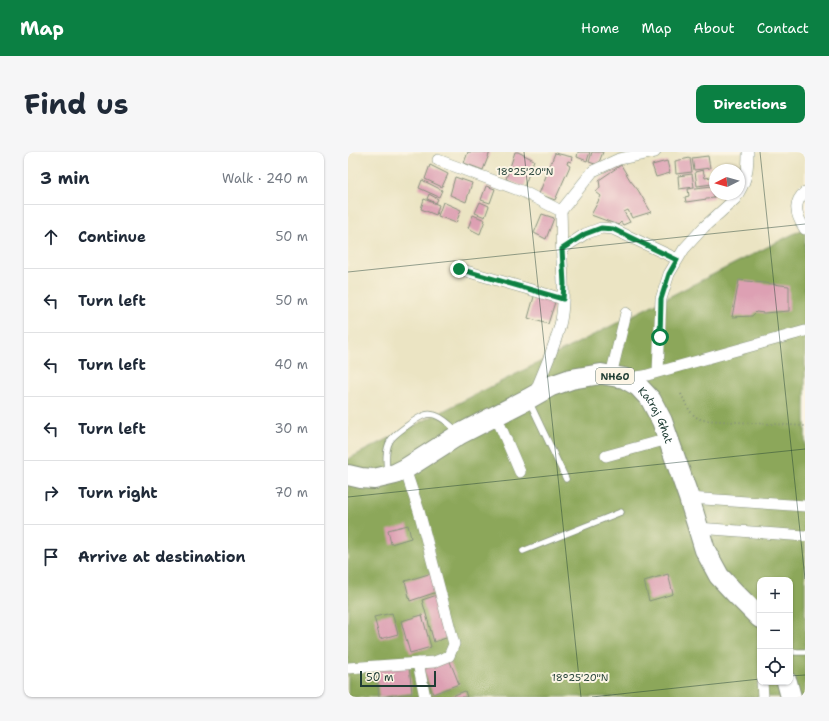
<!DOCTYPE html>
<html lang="en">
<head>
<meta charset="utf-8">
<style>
  body { margin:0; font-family:"Shantell Sans",sans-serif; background:#f6f6f7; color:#1f2937 }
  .controls { position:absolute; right:12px; bottom:12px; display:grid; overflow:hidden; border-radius:8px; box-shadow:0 1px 3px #0004 }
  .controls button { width:36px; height:36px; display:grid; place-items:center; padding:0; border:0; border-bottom:1px solid #e0e1e3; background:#fff; color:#1f2937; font:20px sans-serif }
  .compass { position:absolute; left:361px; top:12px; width:36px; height:36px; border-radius:50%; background:#fff; box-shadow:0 1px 3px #0004; rotate:264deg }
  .scale { position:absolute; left:12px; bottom:10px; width:76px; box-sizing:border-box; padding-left:4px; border:2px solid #1f3d34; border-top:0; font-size:11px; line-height:14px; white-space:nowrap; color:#1f3d34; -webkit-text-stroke:3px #fcf5e5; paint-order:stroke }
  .stop { position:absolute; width:12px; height:12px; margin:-9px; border:3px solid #0b8043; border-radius:50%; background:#fff }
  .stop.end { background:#0b8043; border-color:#fff; box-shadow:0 1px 4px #0008 }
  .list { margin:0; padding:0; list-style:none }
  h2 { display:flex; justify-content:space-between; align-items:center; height:52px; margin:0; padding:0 16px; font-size:17px }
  h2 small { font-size:13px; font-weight:400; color:#747a83 }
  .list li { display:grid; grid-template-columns:26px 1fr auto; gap:12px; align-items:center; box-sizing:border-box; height:64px; padding:0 16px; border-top:1px solid #e0e1e3 }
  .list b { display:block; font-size:15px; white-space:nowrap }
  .list em { font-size:13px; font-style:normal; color:#747a83 }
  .icon { flex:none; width:22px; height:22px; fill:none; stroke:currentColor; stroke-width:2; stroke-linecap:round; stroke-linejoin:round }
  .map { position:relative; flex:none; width:457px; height:545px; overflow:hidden; border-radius:8px }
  header { display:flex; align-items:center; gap:24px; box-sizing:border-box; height:56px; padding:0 20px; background:#0b8043; color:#fff }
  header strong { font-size:19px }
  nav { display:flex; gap:22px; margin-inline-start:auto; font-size:14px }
  .intro { display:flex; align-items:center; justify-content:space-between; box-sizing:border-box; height:96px; padding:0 24px }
  h1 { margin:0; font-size:28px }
  .button { padding:10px 18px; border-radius:8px; background:#0b8043; color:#fff; font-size:14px; font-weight:700 }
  main { display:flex; gap:24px; padding:0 24px }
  aside { flex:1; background:#fff; border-radius:8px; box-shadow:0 1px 3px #0004 }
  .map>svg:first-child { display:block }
  .forest { fill:#8ca75a; stroke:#567247; fill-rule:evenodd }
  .building { fill:#dda0b3 }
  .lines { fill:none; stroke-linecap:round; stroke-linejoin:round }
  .lane-casing { stroke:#85907c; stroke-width:7 }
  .street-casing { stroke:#85907c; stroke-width:12 }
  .highway-casing { stroke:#85907c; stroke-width:22 }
  .path { stroke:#85907c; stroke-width:2; stroke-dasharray:1 3; stroke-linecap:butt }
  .lane { stroke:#fff; stroke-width:5.5 }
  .street { stroke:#fff; stroke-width:11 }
  .highway { stroke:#fff; stroke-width:20 }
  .route { stroke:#0b8043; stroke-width:5 }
  .ticks { fill:none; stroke:#1f3d34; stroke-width:1; stroke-opacity:0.45 }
  .labels { text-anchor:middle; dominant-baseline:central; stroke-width:4; stroke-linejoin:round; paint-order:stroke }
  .shield { fill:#fcf5e5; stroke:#617469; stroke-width:1 }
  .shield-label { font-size:10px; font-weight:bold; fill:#1f3d34 }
  .street-label { font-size:11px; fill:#1f3d34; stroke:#fcf5e5 }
  .ticks-label { font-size:10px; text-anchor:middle; fill:#1f3d34; stroke:#fcf5e5; stroke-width:4; stroke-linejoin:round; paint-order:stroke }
</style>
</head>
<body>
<header>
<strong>Map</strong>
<nav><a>Home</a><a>Map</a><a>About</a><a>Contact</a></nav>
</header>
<div class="intro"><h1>Find us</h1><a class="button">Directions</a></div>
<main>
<aside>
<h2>3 min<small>Walk · 240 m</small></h2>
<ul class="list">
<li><svg class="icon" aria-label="ahead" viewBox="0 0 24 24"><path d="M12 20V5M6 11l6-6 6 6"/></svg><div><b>Continue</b></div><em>50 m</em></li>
<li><svg class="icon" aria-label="left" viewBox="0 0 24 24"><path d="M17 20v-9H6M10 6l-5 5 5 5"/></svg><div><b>Turn left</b></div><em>50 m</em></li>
<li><svg class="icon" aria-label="left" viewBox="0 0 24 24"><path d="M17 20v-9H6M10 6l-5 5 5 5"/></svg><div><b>Turn left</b></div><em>40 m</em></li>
<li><svg class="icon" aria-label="left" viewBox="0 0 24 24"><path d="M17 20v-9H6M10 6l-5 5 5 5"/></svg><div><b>Turn left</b></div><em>30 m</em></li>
<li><svg class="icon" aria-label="right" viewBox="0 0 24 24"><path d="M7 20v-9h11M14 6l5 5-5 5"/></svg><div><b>Turn right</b></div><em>70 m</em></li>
<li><svg class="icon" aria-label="arrive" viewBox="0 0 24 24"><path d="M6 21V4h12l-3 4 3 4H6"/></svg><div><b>Arrive at destination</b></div></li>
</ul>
</aside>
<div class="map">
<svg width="457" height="545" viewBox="0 0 457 545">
  <rect width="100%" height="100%" fill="#fcf5e5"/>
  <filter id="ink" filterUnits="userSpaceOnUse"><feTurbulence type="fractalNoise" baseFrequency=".025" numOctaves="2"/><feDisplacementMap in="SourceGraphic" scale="8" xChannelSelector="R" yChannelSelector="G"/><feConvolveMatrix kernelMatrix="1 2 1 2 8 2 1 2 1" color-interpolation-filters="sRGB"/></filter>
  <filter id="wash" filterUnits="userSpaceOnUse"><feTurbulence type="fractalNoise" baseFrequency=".012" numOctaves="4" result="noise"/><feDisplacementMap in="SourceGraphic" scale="16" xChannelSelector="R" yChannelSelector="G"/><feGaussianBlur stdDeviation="0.9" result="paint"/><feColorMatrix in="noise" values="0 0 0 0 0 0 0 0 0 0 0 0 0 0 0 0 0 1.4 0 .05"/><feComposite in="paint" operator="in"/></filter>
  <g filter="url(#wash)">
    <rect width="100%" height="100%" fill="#ebe4c3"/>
    <path class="forest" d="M457,76V545H0V307ZM412,428H442V530H412Z"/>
    <g id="blocks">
      <path class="building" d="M120,0H142L135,18L116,11Z
        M167,0H170L186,8L176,35L158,27Z
        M230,0H242L239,9L229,5Z
        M244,0H255L250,13L241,10Z
        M207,1L224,5L223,10L220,9L219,12L222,14L207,48L191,42Z
        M360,4L362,16L346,18L344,6Z
        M342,6L344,20L328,22L327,9Z
        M319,9L322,21L308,25L304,13Z
        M82,13L100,22L94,35L77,27Z
        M273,13L282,28L290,38L303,60L284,66L280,58L276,60L282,70L275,73L273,70L270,73L243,63L253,44L248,40L252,35L251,28Z
        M355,18L357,26L363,25L364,32L349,34L347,20Z
        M344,22L346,35L331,37L330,24Z
        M107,25L124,31L118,50L102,43Z
        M74,28L94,38L91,45L71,36Z
        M138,34L147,37L142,51L133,48Z
        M364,34L366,46L338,50L337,45L341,44L340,37Z
        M81,42L90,47L88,51L79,47Z
        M76,47L91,53L88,63L73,57Z
        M95,50L113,58L108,71L90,64Z
        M132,50L141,54L137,65L127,61Z
        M194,62L206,66L198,87L186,81Z
        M125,63L137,68L132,82L120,76Z
        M391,128L441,134V159L416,161L408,160L404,164L384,165Z
        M187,141L208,147L200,172L180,166Z
        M60,373L63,386L43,392L40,378Z
        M84,421L89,440L62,449L57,429Z
        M320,422L325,442L301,449L296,429Z
        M89,443L101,485L86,490L74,448Z
        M44,461L50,482L32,487L26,465Z
        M74,463L83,495L62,501L53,469Z
        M101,507L111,532L85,542L75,517Z
        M61,514L64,541L31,545L28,517Z
        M117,539L119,545H101Z"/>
    </g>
  </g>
  <g filter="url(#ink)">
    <use href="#blocks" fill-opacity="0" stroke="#85907c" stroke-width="1"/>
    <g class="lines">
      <defs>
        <path id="lane" d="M181,249L218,327
          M39,320C38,310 37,298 42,289C45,283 70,265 77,263C80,262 86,262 89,264C97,267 103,274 109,279
          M175,399L273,360
          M442,500H457"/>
        <path id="street" d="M90,8L176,40L213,59C214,75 213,92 214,109C215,130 217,152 212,173C206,197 195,220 186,243
          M391,40C399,27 400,15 400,0
          M457,40C444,51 448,64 457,77
          M213,59L245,19L271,7L307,0
          M214,97L237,82L253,76L265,77L329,107
          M111,117L215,147
          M310,220L457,179
          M263,223L278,161
          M279,226L296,224L310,220L313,147L321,122L336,97L356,75L387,47L390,42
          M148,264L172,320
          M258,304L320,287
          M341,346L457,354
          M350,376L457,384
          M70,511L77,545
          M0,516L86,510L101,504L106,492L71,359L57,317
          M414,530L415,545"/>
        <g id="highway">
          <path id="s1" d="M0,323L13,326L26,327L47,322L57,317L112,282L180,247L203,234L223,227L253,222L276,226L290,234L303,248L314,269L341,346L357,398L371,424L387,441L412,466"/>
          <path d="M439,530L443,545"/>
        </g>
      </defs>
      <use href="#lane" class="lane-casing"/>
      <use href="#street" class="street-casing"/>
      <use href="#highway" class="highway-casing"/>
      <path class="path" d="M333,242C339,253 341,263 354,268L457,274"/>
      <use href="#lane" class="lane"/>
      <use href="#street" class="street"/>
      <use href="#highway" class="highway"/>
    </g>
  </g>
  <g class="lines" filter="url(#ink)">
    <path class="route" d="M111,117L215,147L216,132L214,97L237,82L253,76L265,77L329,108L321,122L313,147L312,185"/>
  </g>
  <path class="ticks" d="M176,0L233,545M412,0L457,427M0,120L457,72M0,345L457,297M442,524L457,523M244,545L412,527"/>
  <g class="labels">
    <rect class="shield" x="248" y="216" width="38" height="16" rx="3"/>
    <g class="shield-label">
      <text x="267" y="224">NH60</text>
    </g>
    <g class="street-label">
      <text stroke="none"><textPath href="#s1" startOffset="353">Katraj Ghat</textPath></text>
    </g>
  </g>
  <g class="ticks-label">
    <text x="177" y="23">18°25'20"N</text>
    <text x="232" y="529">18°25'20"N</text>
  </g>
</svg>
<div class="controls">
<button>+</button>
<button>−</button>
<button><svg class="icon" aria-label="locate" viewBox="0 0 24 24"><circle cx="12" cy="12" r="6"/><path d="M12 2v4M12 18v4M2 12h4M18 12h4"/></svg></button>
</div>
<svg class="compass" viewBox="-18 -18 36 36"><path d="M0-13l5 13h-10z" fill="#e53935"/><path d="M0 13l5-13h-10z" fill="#747a83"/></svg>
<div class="scale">50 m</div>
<div class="stop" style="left:312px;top:185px"></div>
<div class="stop end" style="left:111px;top:117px"></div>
</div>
</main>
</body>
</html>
